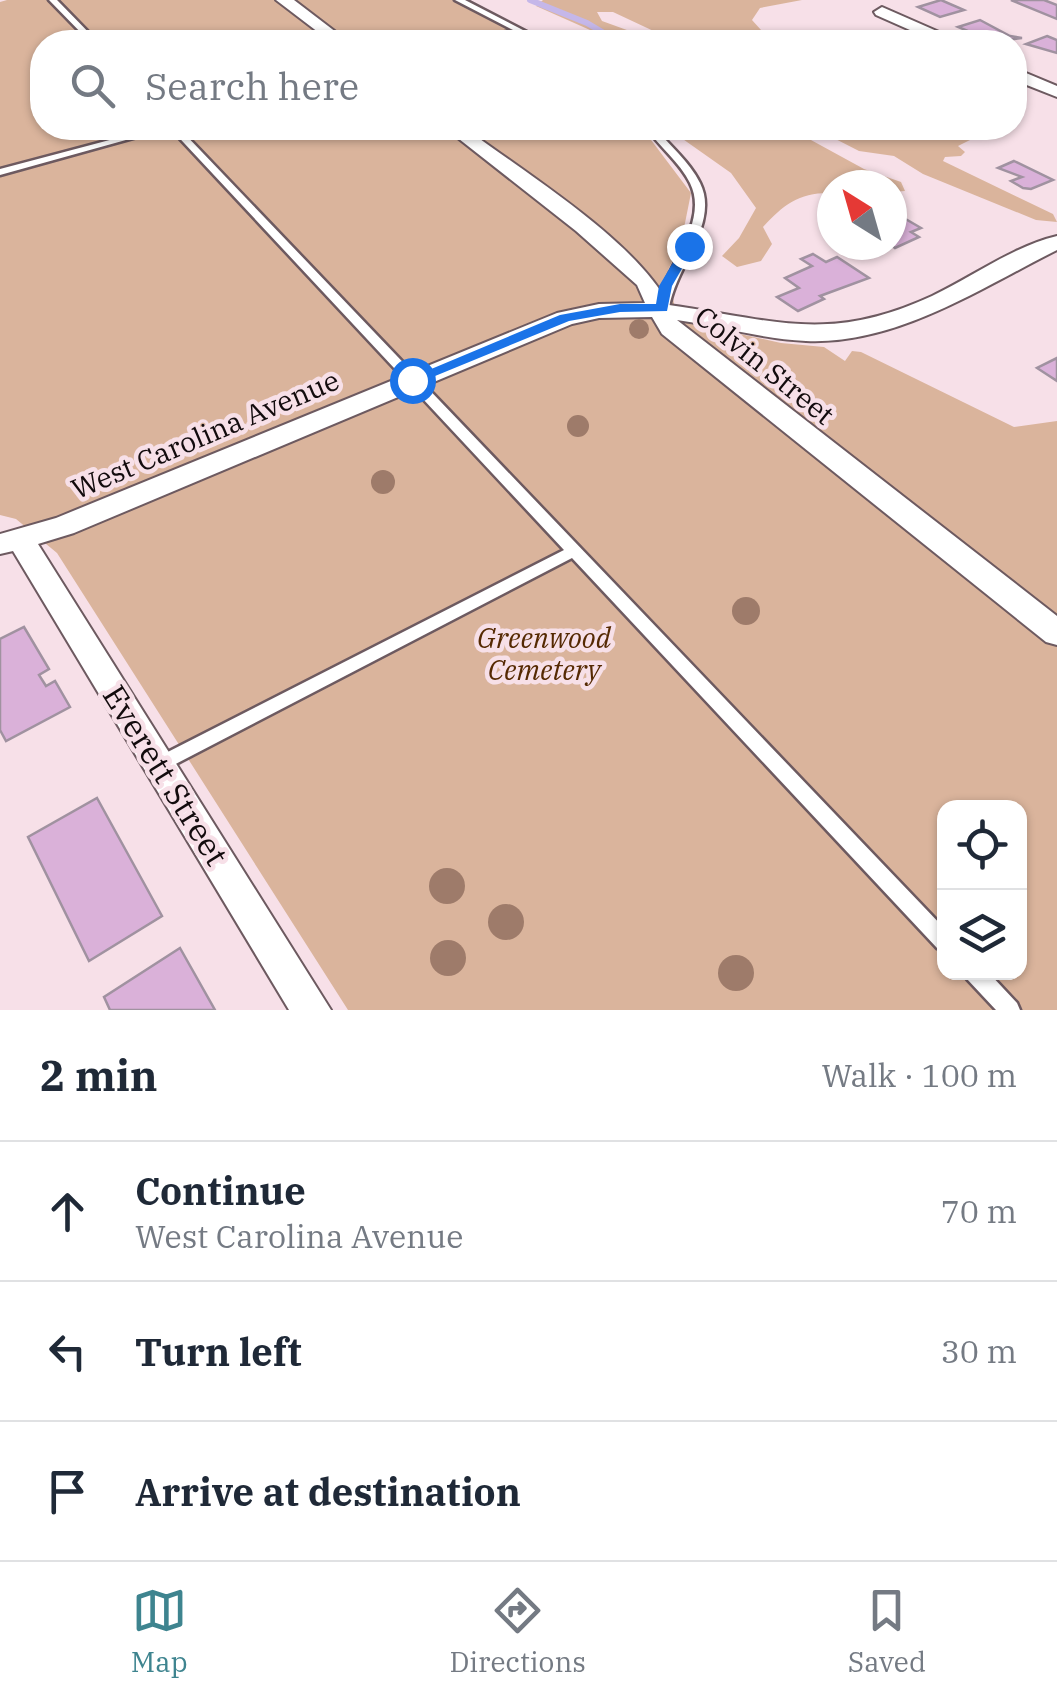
<!DOCTYPE html>
<html lang="en">
<head>
<meta charset="utf-8">
<style>
  body { margin:0; font-family:"IBM Plex Serif",serif; background:#f6f6f7; color:#1f2937 }
  .controls { position:absolute; right:30px; bottom:30px; display:grid; overflow:hidden; border-radius:20px; box-shadow:0 2px 8px #0004 }
  .controls button { width:90px; height:90px; display:grid; place-items:center; padding:0; border:0; border-bottom:2px solid #e0e1e3; background:#fff; color:#1f2937; font:50px sans-serif }
  .compass { position:absolute; left:817px; top:170px; width:90px; height:90px; border-radius:50%; background:#fff; box-shadow:0 2px 8px #0004; rotate:323deg }
  .stop { position:absolute; width:30px; height:30px; margin:-22px; border:8px solid #1a73e8; border-radius:50%; background:#fff }
  .stop.end { background:#1a73e8; border-color:#fff; box-shadow:0 2px 10px #0008 }
  .list { margin:0; padding:0; list-style:none }
  h2 { display:flex; justify-content:space-between; align-items:center; height:130px; margin:0; padding:0 40px; font-size:42px }
  h2 small { font-size:32px; font-weight:400; color:#747a83 }
  .list li { display:grid; grid-template-columns:65px 1fr auto; gap:30px; align-items:center; box-sizing:border-box; height:140px; padding:0 40px; border-top:2px solid #e0e1e3 }
  .list b { display:block; font-size:38px; white-space:nowrap }
  .list p { margin:0; font-size:32px; white-space:nowrap; color:#747a83 }
  .list em { font-size:32px; font-style:normal; color:#747a83 }
  .icon { flex:none; width:55px; height:55px; fill:none; stroke:currentColor; stroke-width:2; stroke-linecap:round; stroke-linejoin:round }
  .map { position:relative; flex:none; width:1057px; height:1010px; overflow:hidden }
  .search { position:absolute; background:#fff; box-shadow:0 2px 8px #0004; left:30px; right:30px; top:30px; height:110px; display:flex; align-items:center; gap:25px; box-sizing:border-box; padding:0 35px; border-radius:40px; color:#747a83; font-size:38px }
  .sheet { height:550px; background:#fff }
  nav { display:flex; justify-content:space-around; align-items:center; box-sizing:border-box; height:140px; border-top:2px solid #e0e1e3; background:#fff; font-size:28px; color:#747a83 }
  nav a { display:grid; justify-items:center; gap:5px }
  nav .on { color:#3e848f }
  .map>svg:first-child { display:block }
  .green { fill:#dab49c; fill-rule:evenodd }
  .lines { fill:none; stroke-linecap:round; stroke-linejoin:round }
  .stream { stroke:#c5b7e9; stroke-width:6 }
  .building { fill:#dab1d9; stroke:#a092a0; stroke-width:2.5 }
  .service-casing { stroke:#6d5a60; stroke-width:5 }
  .minor-casing { stroke:#6d5a60; stroke-width:4 }
  .service { fill:#fff; fill-rule:evenodd }
  .minor { fill:#fff; fill-rule:evenodd }
  .tree { fill:#9e7b6a }
  .route { fill:#1a73e8 }
  .labels { text-anchor:middle; dominant-baseline:central; stroke-width:9; stroke-linejoin:round; paint-order:stroke }
  .street-label { font-size:28px; fill:#120b0d; stroke:#f7e0e8 }
  .park-label { font-size:28px; font-style:italic; fill:#552902; stroke:#f7e0e8 }
  .near-street-label { font-size:32px; fill:#120b0d; stroke:#f7e0e8 }
</style>
</head>
<body>
<div class="map">
<svg width="1057" height="1010" viewBox="0 0 1057 1010">
  <rect width="100%" height="100%" fill="#f7e0e8"/>
  <path class="green" d="M7,0H453L534,42H42V128H642L691,193L681,243L668,270L677,320L781,343L824,347L845,361L852,351L861,352L1014,427L1057,421V1010H348L57,553L16,519L0,515V2ZM944,808H1020V972H944Z
    M543,0H866H802L760,8L752,20L772,42H677L613,12H597L602,21L660,42H617L536,6Z
    M673,128H789L864,169L901,182L905,191L892,192V185H832V193C800,192 784,204 763,227L772,244L761,261L737,267L722,256L739,238L756,208L731,173L670,130Z
    M814,128H955L976,137L958,146L965,152L961,156L945,157L943,161L1053,214L1057,222L1036,220L923,174L894,156L859,151Z"/>
  <g class="lines">
    <path class="stream" d="M530,0L587,23L619,42"/>
  </g>
  <path class="building" d="M941,0L964,10L940,17L918,7Z
    M1011,0H1044L1057,5V19Z
    M980,20L1010,36L1022,38L994,42L958,27Z
    M1047,36L1057,40V53L1026,44Z
    M1014,161L1053,180L1031,189L1023,188L1011,181L1022,177L998,168Z
    M897,214L921,228L911,232L919,237L895,248L891,245L892,216Z
    M813,254L826,262L837,257L869,278L820,296L824,299L798,311L777,297L799,288L785,278L812,266L801,259Z
    M1057,358V381L1037,368Z
    M24,627L49,669L39,675L46,686L55,681L70,707L6,741L0,730V639Z
    M97,798L162,916L89,961L28,837Z
    M180,948L215,1010H110L104,997Z"/>
  <g class="lines">
    <defs>
      <path id="service" d="M49,0H57L98,42H90Z
        M455,0H465L546,42H537L519,34L486,42H475L476,40L513,30Z
        M155,128H169L0,175V169Z
        M170,128H179L944,928V950L937,948L572,558L166,769L160,771L154,769L152,764L154,759L564,550Z
        M647,128H655C670,146 689,161 700,183C720,223 675,267 669,308L663,311L657,308C664,266 710,224 690,183C680,162 659,147 647,128Z
        M965,972H988L1017,1003L1020,1010H996L967,979Z"/>
      <path id="minor" d="M276,0H294L349,42H331Z
        M882,7L955,39L957,42H937L876,15L874,12Z
        M1014,68L1057,86V97L1014,80Z
        M445,128H465C525,173 635,240 669,305C775,320 828,344 932,296C972,277 1014,246 1057,236V250C979,289 896,345 806,341C762,339 720,326 677,320L1057,616V645L1046,642L662,334L652,317L599,318L572,324L74,533L38,544L331,1010H289L13,551L0,554V534L56,518L557,313L599,304L645,303L637,285L576,231Z"/>
    </defs>
    <use href="#service" class="service-casing"/>
    <use href="#minor" class="minor-casing"/>
    <use href="#service" class="service"/>
    <use href="#minor" class="minor"/>
  </g>
  <g class="tree">
    <circle cx="639" cy="329" r="10"/>
    <circle cx="578" cy="426" r="11"/>
    <circle cx="383" cy="482" r="12"/>
    <circle cx="746" cy="611" r="14"/>
    <circle cx="447" cy="886" r="18"/>
    <circle cx="506" cy="922" r="18"/>
    <circle cx="448" cy="958" r="18"/>
    <circle cx="736" cy="973" r="18"/>
  </g>
  <path class="route" d="M689,243L695,246L672,286L667,311L620,312L569,321L418,383L405,380L560,315L620,304H656L659,286L683,246Z"/>
  <g class="labels">
    <g class="street-label">
      <text transform="translate(765 365) rotate(39)">Colvin Street</text>
      <text transform="translate(205 434) rotate(-23)">West Carolina Avenue</text>
    </g>
    <g class="park-label">
      <text x="544" y="637">Greenwood<tspan x="544" dy="32">Cemetery</tspan></text>
    </g>
    <g class="near-street-label">
      <text transform="translate(166 775) rotate(58)">Everett Street</text>
    </g>
  </g>
</svg>
<div class="controls">
<button><svg class="icon" aria-label="locate" viewBox="0 0 24 24"><circle cx="12" cy="12" r="6"/><path d="M12 2v4M12 18v4M2 12h4M18 12h4"/></svg></button>
<button><svg class="icon" aria-label="layers" viewBox="0 0 24 24"><path d="M12 4l9 5-9 5-9-5zM3 14l9 5 9-5"/></svg></button>
</div>
<svg class="compass" viewBox="-18 -18 36 36"><path d="M0-13l5 13h-10z" fill="#e53935"/><path d="M0 13l5-13h-10z" fill="#747a83"/></svg>
<div class="stop" style="left:412px;top:380px"></div>
<div class="stop end" style="left:689px;top:246px"></div>
<div class="search"><svg class="icon" aria-label="search" viewBox="0 0 24 24"><circle cx="10" cy="10" r="6"/><path d="M15 15l6 6"/></svg>Search here</div>
</div>
<section class="sheet">
<h2>2 min<small>Walk · 100 m</small></h2>
<ul class="list">
<li><svg class="icon" aria-label="ahead" viewBox="0 0 24 24"><path d="M12 20V5M6 11l6-6 6 6"/></svg><div><b>Continue</b><p>West Carolina Avenue</p></div><em>70 m</em></li>
<li><svg class="icon" aria-label="left" viewBox="0 0 24 24"><path d="M17 20v-9H6M10 6l-5 5 5 5"/></svg><div><b>Turn left</b></div><em>30 m</em></li>
<li><svg class="icon" aria-label="arrive" viewBox="0 0 24 24"><path d="M6 21V4h12l-3 4 3 4H6"/></svg><div><b>Arrive at destination</b></div></li>
</ul>
</section>
<nav>
<a class="on"><svg class="icon" aria-label="map" viewBox="0 0 24 24"><path d="M3 6l6-2 6 2 6-2v14l-6 2-6-2-6 2zM9 4v14M15 6v14"/></svg>Map</a>
<a><svg class="icon" aria-label="directions" viewBox="0 0 24 24"><path d="M12 3l9 9-9 9-9-9zM9 14v-3h6M13 9l2 2-2 2"/></svg>Directions</a>
<a><svg class="icon" aria-label="saved" viewBox="0 0 24 24"><path d="M7 4h10v16l-5-4-5 4z"/></svg>Saved</a>
</nav>
</body>
</html>
